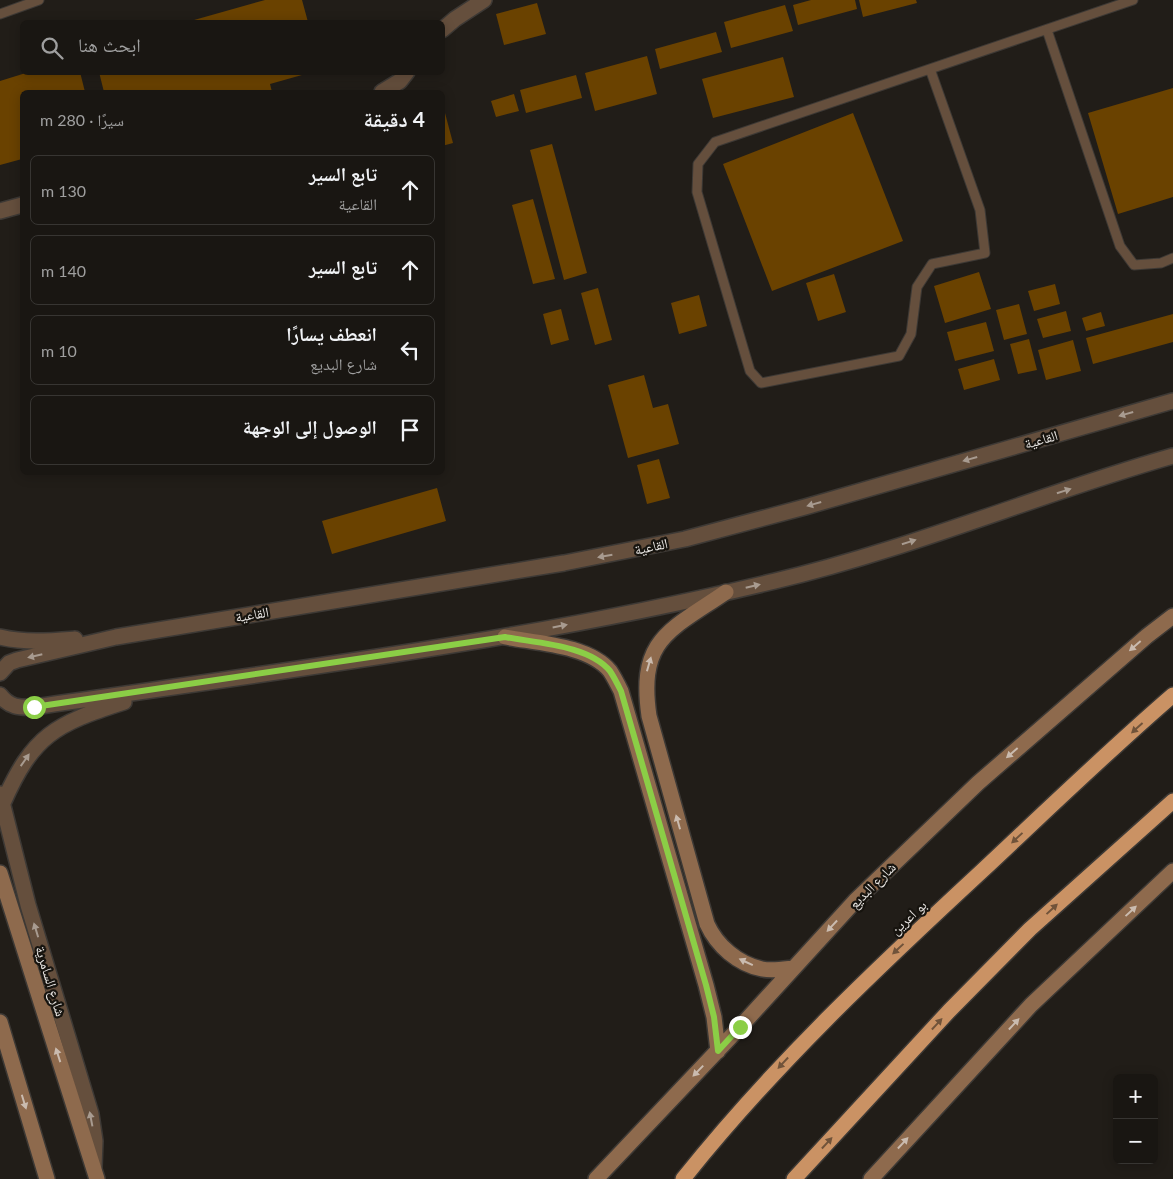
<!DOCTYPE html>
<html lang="ar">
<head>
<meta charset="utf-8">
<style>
  body { margin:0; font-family:Lato,"Noto Naskh Arabic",sans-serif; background:#221f1b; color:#f1f3f6; direction:rtl }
  .controls { position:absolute; right:15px; bottom:15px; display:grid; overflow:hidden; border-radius:8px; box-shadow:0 2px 12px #0003 }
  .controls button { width:45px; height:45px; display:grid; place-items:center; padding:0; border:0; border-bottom:1px solid #373532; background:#191612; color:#f1f3f6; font:25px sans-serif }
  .stop { position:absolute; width:15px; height:15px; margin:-11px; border:4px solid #8bce46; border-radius:50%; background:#fff }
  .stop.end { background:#8bce46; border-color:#fff; box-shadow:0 1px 5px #0008 }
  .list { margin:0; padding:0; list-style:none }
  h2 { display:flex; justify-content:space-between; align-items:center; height:65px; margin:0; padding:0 20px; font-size:21px }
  h2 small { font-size:16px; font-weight:400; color:#9f9f9f }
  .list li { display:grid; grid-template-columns:32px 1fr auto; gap:15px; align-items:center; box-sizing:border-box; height:70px; margin:0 10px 10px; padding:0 10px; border:1px solid #373532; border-radius:8px }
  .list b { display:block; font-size:19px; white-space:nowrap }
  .list p { margin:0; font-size:16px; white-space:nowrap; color:#9f9f9f }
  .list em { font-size:16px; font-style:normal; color:#9f9f9f }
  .icon { flex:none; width:28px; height:28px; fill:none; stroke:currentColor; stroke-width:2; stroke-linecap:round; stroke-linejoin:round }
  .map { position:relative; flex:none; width:1173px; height:1179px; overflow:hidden; direction:ltr }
  .search { position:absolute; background:#191612; box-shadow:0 2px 12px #0003; left:20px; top:20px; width:425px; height:55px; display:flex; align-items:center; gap:12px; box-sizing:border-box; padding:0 18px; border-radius:8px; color:#9f9f9f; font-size:19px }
  .panel { position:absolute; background:#191612; box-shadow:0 2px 12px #0003; left:20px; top:90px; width:425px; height:385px; border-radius:8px; direction:rtl }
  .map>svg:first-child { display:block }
  .building { fill:#6a4200 }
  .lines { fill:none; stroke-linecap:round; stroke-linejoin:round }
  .lane-casing { stroke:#3d3935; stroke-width:11 }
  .street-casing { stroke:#3d3935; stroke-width:18 }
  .secondary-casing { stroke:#3d3935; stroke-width:18 }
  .highway-casing { stroke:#3d3935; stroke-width:18 }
  .lane { stroke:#654f3d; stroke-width:9 }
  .street { stroke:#654f3d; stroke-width:15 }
  .secondary { stroke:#8e6a4d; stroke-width:15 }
  .highway { stroke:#ca9264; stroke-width:15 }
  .oneway { fill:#a89b90 }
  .oneway2 { fill:#cabbaf }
  .oneway3 { fill:#70533a }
  .route { stroke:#8bce46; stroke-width:6 }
  .labels { text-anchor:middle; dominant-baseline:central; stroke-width:4.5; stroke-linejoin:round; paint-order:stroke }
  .street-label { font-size:14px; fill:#eae7e4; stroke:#17140f }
</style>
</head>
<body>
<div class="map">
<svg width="1173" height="1179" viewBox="0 0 1173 1179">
  <rect width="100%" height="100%" fill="#211d18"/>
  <path class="building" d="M265,0H302L308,22H187Z
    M811,0H855L857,9L798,25L793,5Z
    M859,0H916L917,3L863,17Z
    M537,3L546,34L504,45L496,14Z
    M785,5L793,31L731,48L724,22Z
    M716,32L722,52L660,69L655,49Z
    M647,56L657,94L595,111L585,73Z
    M783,57L794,97L713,118L702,79Z
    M29,72H80L85,92H22V159L0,165V81Z
    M99,72H309V73L270,84L272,92H104Z
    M576,75L582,98L526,113L520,90Z
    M1173,88V197L1118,214L1088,113Z
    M514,94L519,111L496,117L491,101Z
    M445,113L453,143L442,146V114Z
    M853,113L903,241L772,291L723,164Z
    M552,144L587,273L564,280L530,150Z
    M533,199L555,279L533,284L512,205Z
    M979,272L991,309L945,323L934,286Z
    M834,274L846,312L818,321L806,283Z
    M1055,284L1060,304L1034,311L1028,291Z
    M598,288L612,340L595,345L581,293Z
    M699,295L707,326L679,334L671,303Z
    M1019,304L1027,334L1004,340L996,310Z
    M561,309L569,340L551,345L543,314Z
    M1066,311L1071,331L1043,338L1037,319Z
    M1101,312L1105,326L1086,331L1082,318Z
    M1173,314V342L1093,364L1086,338Z
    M986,322L994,351L955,361L947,332Z
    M1029,339L1037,370L1018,374L1010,344Z
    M1073,340L1081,371L1046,380L1038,350Z
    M994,359L1000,380L964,390L958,369Z
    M644,375L653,408L668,404L679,444L628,458L608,385Z
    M659,459L670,498L647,504L637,465Z
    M437,488L446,521L332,554L322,521Z"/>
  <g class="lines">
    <defs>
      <path id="lane" d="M0,14L39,0
        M1047,30L1120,246L1134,265L1161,263L1173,258
        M930,69L980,210L985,253L932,264L917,287L911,334L899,356L761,383L750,371L697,192L698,164L715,142L1133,0"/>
      <path id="street" d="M442,30L455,19L484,0
        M382,92L400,81L407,72
        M0,211L22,205
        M0,637C25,643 49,641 75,639
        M0,673L9,663L17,660L116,637L564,563L685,539L805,507L1173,401
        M0,695C9,707 19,708 34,707C282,671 531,640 775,581C911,549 1039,494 1173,456
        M0,794L28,905L91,1114L95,1141L94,1167
        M3,803C33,735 55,724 124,702"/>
      <path id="secondary" d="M726,592C669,631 638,639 649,716L707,924C717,946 738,964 762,969C772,971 784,969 793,968
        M505,637C536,643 589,645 610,671C614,677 618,685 621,691L706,985L714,1017L718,1051
        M0,873L97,1179
        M0,1022L47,1179
        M596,1179L740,1027L855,901L978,783L1147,636L1173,616
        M871,1179L1031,1005L1173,871"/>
      <path id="highway" d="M683,1179C773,1066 877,968 983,870C1046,811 1108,751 1173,695
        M794,1179L949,1011L1030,929L1173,801"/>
    </defs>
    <use href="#lane" class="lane-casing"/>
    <use href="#street" class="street-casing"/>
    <use href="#secondary" class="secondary-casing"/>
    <use href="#highway" class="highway-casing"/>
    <use href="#lane" class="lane"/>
    <use href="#street" class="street"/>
    <use href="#secondary" class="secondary"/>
    <use href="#highway" class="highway"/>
  </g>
  <defs><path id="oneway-solid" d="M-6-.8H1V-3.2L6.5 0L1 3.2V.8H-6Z" transform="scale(1.25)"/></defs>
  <g class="oneway">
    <use href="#oneway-solid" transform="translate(1126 414) rotate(164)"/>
    <use href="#oneway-solid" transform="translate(970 459) rotate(164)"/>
    <use href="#oneway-solid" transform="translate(1064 491) rotate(-18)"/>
    <use href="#oneway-solid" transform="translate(814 504) rotate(164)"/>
    <use href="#oneway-solid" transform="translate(909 542) rotate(-18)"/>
    <use href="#oneway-solid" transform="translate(605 556) rotate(170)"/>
    <use href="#oneway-solid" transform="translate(753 586) rotate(-13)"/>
    <use href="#oneway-solid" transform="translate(560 626) rotate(-11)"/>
    <use href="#oneway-solid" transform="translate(35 656) rotate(167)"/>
    <use href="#oneway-solid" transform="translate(25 760) rotate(-55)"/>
    <use href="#oneway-solid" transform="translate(36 930) rotate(-107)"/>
    <use href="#oneway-solid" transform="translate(91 1119) rotate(-101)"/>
  </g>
  <g class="oneway2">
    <use href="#oneway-solid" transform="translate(1135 646) rotate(139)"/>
    <use href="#oneway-solid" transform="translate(649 664) rotate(-74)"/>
    <use href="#oneway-solid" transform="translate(1012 753) rotate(139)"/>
    <use href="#oneway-solid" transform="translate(678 822) rotate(-106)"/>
    <use href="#oneway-solid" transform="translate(1131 911) rotate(-43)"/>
    <use href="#oneway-solid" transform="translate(832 926) rotate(133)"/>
    <use href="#oneway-solid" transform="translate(746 962) rotate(-155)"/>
    <use href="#oneway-solid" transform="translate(1014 1024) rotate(-47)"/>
    <use href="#oneway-solid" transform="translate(58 1055) rotate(-108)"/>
    <use href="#oneway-solid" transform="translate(698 1071) rotate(134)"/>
    <use href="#oneway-solid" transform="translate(24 1102) rotate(73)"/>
    <use href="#oneway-solid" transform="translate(903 1143) rotate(-47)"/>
  </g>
  <g class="oneway3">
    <use href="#oneway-solid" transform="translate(1137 728) rotate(138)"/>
    <use href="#oneway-solid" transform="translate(1017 838) rotate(137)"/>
    <use href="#oneway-solid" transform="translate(1052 909) rotate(-43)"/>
    <use href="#oneway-solid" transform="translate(898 949) rotate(137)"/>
    <use href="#oneway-solid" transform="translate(937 1024) rotate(-47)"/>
    <use href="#oneway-solid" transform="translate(783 1063) rotate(133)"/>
    <use href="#oneway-solid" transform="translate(827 1143) rotate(-47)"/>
  </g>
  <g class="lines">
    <path class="route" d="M34,707L505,637C536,643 589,645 610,671C614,677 618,685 621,691L706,985L714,1017L718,1051L740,1027"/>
  </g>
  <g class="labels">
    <g class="street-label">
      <text transform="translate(1041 439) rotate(-16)">القاعية</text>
      <text transform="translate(651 546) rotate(-12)">القاعية</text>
      <text transform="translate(252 614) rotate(-10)">القاعية</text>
      <text transform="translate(872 885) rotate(-45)">شارع البديع</text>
      <text transform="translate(908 917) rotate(-43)">بو اعرين</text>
      <text transform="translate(51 981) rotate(73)">شارع السامرية</text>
    </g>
  </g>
</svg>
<div class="controls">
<button>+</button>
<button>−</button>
</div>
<div class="stop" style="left:34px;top:707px"></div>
<div class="stop end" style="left:740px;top:1027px"></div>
<div class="search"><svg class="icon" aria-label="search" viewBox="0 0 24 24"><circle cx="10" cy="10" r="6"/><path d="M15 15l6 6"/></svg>ابحث هنا</div>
<section class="panel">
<h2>4 دقيقة<small>سيرًا · 280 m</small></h2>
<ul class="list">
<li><svg class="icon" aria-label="ahead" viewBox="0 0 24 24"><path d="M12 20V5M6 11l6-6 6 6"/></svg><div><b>تابع السير</b><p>القاعية</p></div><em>130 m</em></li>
<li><svg class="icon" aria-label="ahead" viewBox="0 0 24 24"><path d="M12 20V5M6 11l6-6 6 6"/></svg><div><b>تابع السير</b></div><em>140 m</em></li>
<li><svg class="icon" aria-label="left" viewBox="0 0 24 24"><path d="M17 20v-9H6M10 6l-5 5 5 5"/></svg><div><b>انعطف يسارًا</b><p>شارع البديع</p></div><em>10 m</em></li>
<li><svg class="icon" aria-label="arrive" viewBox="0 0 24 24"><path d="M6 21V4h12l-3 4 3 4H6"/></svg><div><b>الوصول إلى الوجهة</b></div></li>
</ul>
</section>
</div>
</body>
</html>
